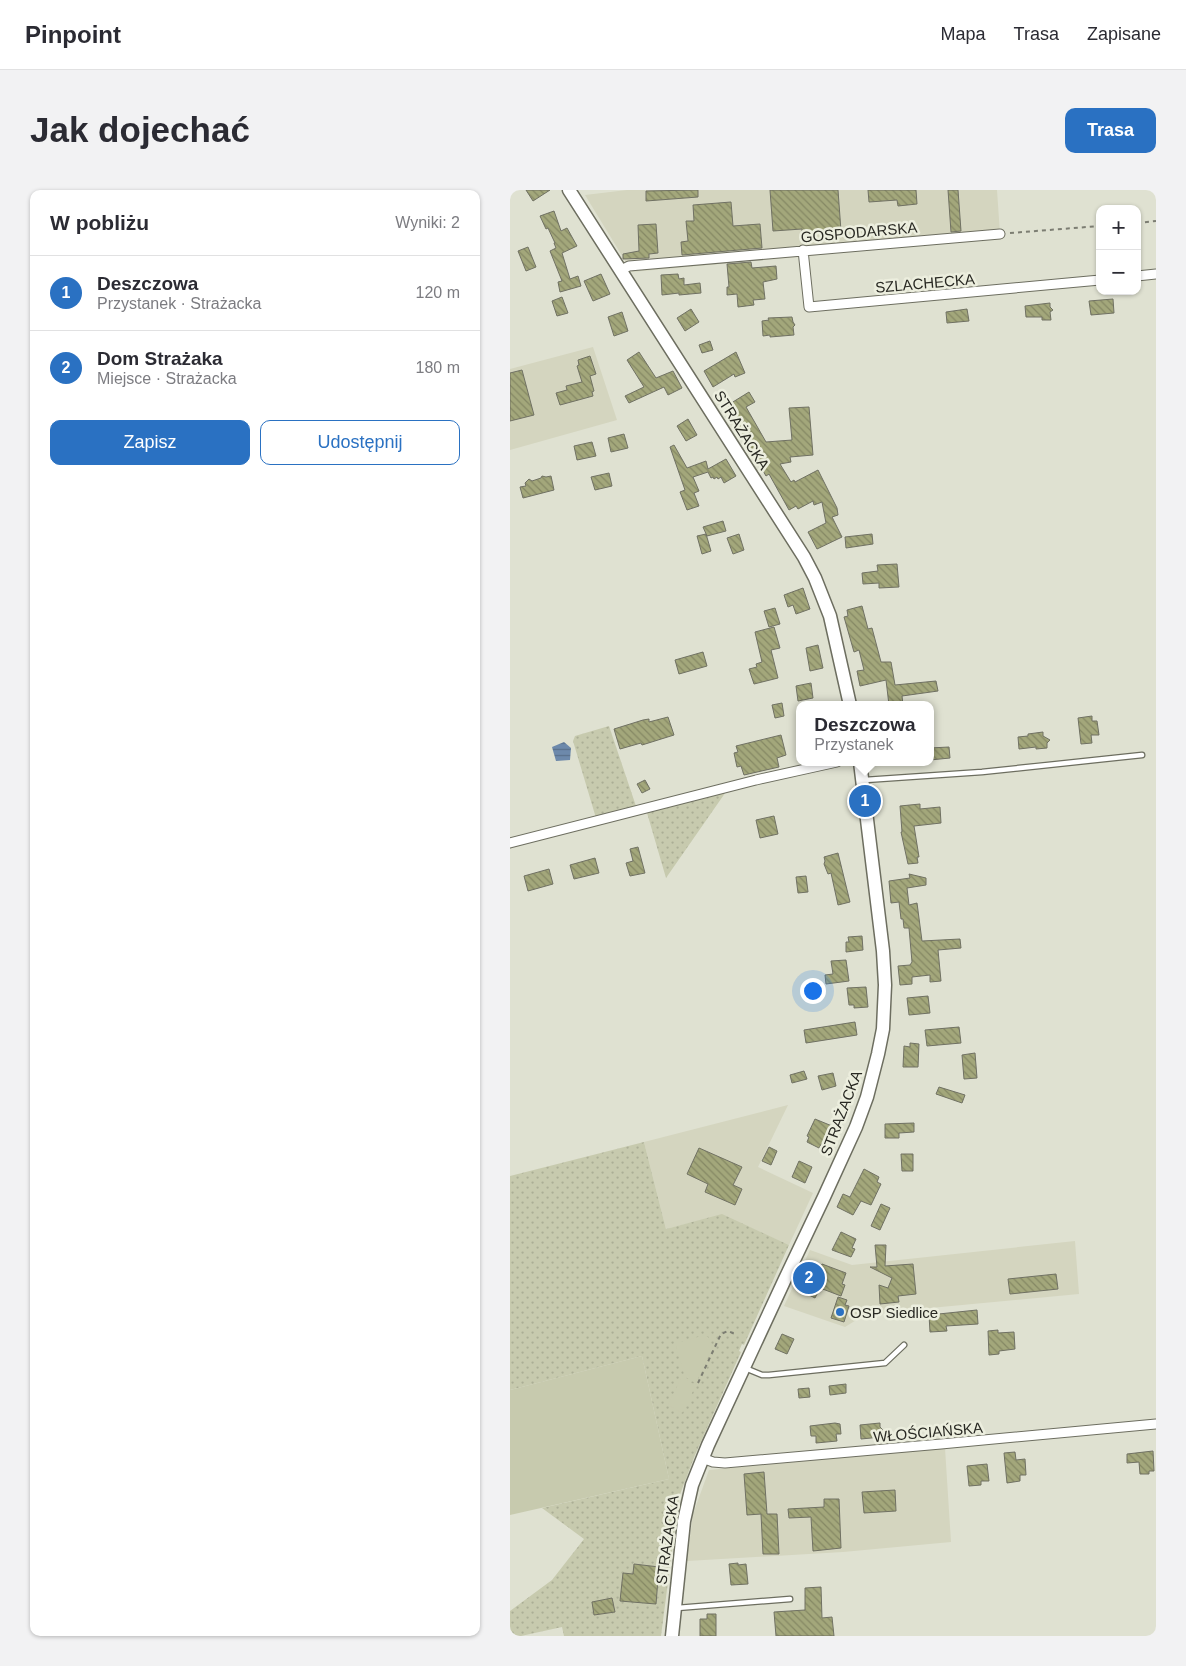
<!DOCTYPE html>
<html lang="pl">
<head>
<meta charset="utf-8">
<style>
  body { margin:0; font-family:Arial,sans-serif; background:#f2f2f3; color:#2b2b33 }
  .controls { position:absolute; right:15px; top:15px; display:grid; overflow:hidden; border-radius:10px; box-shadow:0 1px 4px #0004 }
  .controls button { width:45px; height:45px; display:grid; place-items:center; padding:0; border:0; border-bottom:1px solid #e1e1e2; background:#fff; color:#2b2b33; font:25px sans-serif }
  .you { position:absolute; left:302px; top:800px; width:18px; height:18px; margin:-12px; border:4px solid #fff; border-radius:50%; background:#1a73e8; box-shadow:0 0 0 8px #1a73e833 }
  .badge { display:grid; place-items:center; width:32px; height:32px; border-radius:50%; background:#2a71c2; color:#fff; font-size:16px; font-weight:700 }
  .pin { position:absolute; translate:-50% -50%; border:2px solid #fff; box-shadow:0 1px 5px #0006 }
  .popup { position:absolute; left:286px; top:511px; width:138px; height:65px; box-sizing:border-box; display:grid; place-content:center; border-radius:10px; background:#fff; filter:drop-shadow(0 1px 4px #0005); font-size:16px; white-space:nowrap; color:#7c7c81 }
  .popup b { font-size:19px; color:#2b2b33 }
  .popup::after { content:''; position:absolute; left:50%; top:100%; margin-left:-10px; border:10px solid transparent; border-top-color:#fff }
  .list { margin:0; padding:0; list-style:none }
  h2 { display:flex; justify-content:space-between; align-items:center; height:65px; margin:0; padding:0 20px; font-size:21px }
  h2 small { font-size:16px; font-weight:400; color:#7c7c81 }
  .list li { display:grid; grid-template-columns:32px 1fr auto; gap:15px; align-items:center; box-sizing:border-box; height:75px; padding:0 20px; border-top:1px solid #e1e1e2 }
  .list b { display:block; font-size:19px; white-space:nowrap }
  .list p { margin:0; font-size:16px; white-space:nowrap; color:#7c7c81 }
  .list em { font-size:16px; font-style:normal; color:#7c7c81 }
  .actions { display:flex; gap:10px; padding:15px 20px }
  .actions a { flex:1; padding:11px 0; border:1px solid #2a71c2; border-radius:10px; text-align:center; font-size:18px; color:#2a71c2 }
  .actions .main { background:#2a71c2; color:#fff }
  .map { position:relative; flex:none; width:646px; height:1446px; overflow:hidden; border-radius:10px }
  header { display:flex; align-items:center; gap:30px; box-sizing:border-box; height:70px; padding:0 25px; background:#fff; border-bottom:1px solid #e1e1e2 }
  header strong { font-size:24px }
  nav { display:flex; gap:28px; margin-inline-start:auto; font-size:18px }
  .intro { display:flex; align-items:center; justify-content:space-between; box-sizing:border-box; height:120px; padding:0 30px }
  h1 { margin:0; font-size:35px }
  .button { padding:12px 22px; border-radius:10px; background:#2a71c2; color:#fff; font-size:18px; font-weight:700 }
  main { display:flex; gap:30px; padding:0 30px }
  aside { flex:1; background:#fff; border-radius:10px; box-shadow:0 1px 4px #0004 }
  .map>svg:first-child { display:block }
  .built { fill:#d4d5bf }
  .grass { fill:url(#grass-dots) }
  .green { fill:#c7caae }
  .water { fill:url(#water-rules) }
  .building { fill:url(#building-back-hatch); stroke:#707163 }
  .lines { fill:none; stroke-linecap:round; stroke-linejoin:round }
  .lane-casing { stroke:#6d6e60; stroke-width:7 }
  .street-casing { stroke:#6d6e60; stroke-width:11 }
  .secondary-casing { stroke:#6d6e60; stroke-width:15 }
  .path { stroke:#7c7d72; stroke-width:2; stroke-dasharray:4 4; stroke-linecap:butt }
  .lane { stroke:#fff; stroke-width:4.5 }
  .street { stroke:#fff; stroke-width:9 }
  .secondary { stroke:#fff; stroke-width:12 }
  .poi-dot { fill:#2a71c2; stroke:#eceede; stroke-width:2 }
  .labels { text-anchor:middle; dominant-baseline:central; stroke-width:5; stroke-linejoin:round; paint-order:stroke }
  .street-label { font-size:15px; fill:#292923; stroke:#eceede }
  .poi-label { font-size:15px; fill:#292923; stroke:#eceede; text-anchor:start }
</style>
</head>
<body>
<header>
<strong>Pinpoint</strong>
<nav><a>Mapa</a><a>Trasa</a><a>Zapisane</a></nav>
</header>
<div class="intro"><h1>Jak dojechać</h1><a class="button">Trasa</a></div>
<main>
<aside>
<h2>W pobliżu<small>Wyniki: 2</small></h2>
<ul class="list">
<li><span class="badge">1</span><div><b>Deszczowa</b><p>Przystanek · Strażacka</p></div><em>120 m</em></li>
<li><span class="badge">2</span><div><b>Dom Strażaka</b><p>Miejsce · Strażacka</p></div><em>180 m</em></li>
</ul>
<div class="actions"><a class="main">Zapisz</a><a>Udostępnij</a></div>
</aside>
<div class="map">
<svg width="646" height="1446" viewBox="0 0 646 1446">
  <defs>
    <pattern id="grass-dots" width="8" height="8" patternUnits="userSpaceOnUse" patternTransform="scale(1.25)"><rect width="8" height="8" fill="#c7caae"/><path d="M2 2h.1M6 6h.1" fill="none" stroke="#abae95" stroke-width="1.8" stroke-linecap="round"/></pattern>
    <pattern id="water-rules" width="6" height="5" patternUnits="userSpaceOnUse" patternTransform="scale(1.25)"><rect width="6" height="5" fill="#6d89ab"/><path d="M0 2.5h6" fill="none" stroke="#5a708b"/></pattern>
    <pattern id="building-back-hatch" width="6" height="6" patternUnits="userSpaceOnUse" patternTransform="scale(1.25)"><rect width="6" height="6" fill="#a3a77b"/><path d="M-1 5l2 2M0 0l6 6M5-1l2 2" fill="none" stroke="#858864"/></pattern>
  </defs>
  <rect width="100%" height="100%" fill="#dfe1d1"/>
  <path class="built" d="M117,0H487L490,44L299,66L122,82L75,5Z
    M83,157L107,230L0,260V179Z
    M278,915L248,977L303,1003L279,1055L212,1025L156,1039L134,952Z
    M565,1051L569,1104L356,1124L335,1137L274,1116L300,1060L342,1075Z
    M435,1258L441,1352L333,1362L177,1371L183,1324L199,1280Z"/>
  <path class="grass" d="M99,536L127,619L86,628L63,551L65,546Z
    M220,596L156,688L135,616Z
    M134,952L156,1039L212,1024L279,1055L234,1155L232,1154L229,1161L231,1162L185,1265L169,1307L151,1446H54L52,1437L11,1446H0V1421L42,1390L74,1349L32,1318L159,1289L132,1166L0,1200V986Z"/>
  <path class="green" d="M195,1145L199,1148L202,1159L186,1193L175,1187L166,1157L170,1152Z
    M132,1166L159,1289L0,1325V1200Z
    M171,1188L186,1195L172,1223L158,1215Z"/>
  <path class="water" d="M54,552L61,558L60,570L46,571L42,557Z"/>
  <path class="building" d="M16,0H40L23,11Z
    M188,0V7L136,11V1Z
    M260,0H328L331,41L292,44V39L263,41Z
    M358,0H406L407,14L388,16L387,10L359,12Z
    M438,0H448L451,41L441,42Z
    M221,12L223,36L250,34L252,58L172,65L171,52L178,51L176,31H184L183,15Z
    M44,21L51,41L57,38L67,56L52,63L60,89L68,86L71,96L50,102L48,92L52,91L40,61L46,58L44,53H45L38,38L36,39L30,26Z
    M146,34L148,63L139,64V68L113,69V64L129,61L128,35Z
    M18,57L26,77L16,81L8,61Z
    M241,72L242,78L266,76L267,89L253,92L255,109L243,110L244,115L228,117L227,104L217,105V97H219L217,74Z
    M91,84L100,104L83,111L74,91Z
    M168,84L169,89L174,88V95L190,93L191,103L169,105V103L152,105L151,85Z
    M52,107L58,123L47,126L42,111Z
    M603,109L604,123L581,125L579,111Z
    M540,113V117L543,120L540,122L541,130H532V127H516L515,116Z
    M181,119L189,132L175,141L167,128Z
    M457,119L459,131L437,133L436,122Z
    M112,122L118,141L104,146L98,127Z
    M282,127L283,132L285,135L283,137L284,145L260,147V145L253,146L252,131L259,130L258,128Z
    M200,151L203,160L192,163L189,155Z
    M129,162L146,188L163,181L172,198L158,205L154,197L119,213L115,206L134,197L117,170Z
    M226,162L235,183L225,187L224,184L203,197L194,181Z
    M80,166L86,184L80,186L84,201L82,202L83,206L50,215L46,203L57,200L56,196L72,192L67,176L69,175L68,170Z
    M12,180L24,225L0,231V183Z
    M239,202L245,212L236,217L256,252L282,250L279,218L299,217L303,265L280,267L281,272L270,274L281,292L284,290L285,292L308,280L327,318L328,325L322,327L332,347L307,359L298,342L316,333L312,312L304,315L303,311L288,319L286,316L279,320L259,284L256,286L230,241L231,240L218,215Z
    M178,229L187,245L176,251L167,236Z
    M114,244L118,258L101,262L98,248Z
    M82,252L86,266L67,270L64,256Z
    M164,255L177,278L196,271L198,279L216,269L226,286L214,293L211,287L208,289L207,287L204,289L203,287L201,288L198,282L183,287L189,301L184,303L189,316L177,320L170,302L175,300L160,257Z
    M99,283L102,296L85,300L81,287Z
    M32,286L36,287L41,286L44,300L13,308L10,297L16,296L15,293L19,289L22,291L31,288Z
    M213,331L216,341L197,346L193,337Z
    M196,344L201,361L192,364L187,346Z
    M229,344L234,360L223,364L217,348Z
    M362,344L363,354L336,358L335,347Z
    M387,374L389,397L369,398V393L353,394L352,383L368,381L367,375Z
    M293,398L300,419L286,424L283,415L278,417L274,405Z
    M352,416L358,439L362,438L371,472H381L385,495L426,491L428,501L392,506L393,515H379L376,490L350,496L347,481L354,480L349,460L344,462L334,427L338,426L337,420Z
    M265,418L270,434L259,437L254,421Z
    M264,437L270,458L261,460L268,488L244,494L239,479L247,477L246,474L252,472L245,442Z
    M308,455L313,478L300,481L296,458Z
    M193,462L197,476L169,484L165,470Z
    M301,493L303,508L288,511L286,496Z
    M272,513L274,526L265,528L262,515Z
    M582,526V531H587L589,545H581L582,553L571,554L568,528Z
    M158,527L164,545L132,555L131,553L110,559L104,539L133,530L139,529V532Z
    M533,542V546L540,550L537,553V558L526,559V557L509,559L508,547L518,546V544Z
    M271,545L276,565L267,568L269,577L234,585L231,576L227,577L224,563L228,562L226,556Z
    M439,557L440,568L420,570V558Z
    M135,590L140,599L132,603L127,594Z
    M410,614V619L430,617L431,633L404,636L409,667H407L408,673L398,674L391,642H392L390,616Z
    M264,626L268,644L250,648L246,630Z
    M128,657L135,683L120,686L116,673L123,671L120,659Z
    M328,663L340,712L328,715L321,683L318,684L314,674L315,671L314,667Z
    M85,668L89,683L64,689L60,675Z
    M39,679L43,694L18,701L14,686Z
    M399,684L416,688V695L397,698L399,715L407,713L412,751L450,749L451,758L428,760L431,791L420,792V785L402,787V794L390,795L388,776L400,775L402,772L399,738H394L393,729H391L389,712L381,713L379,691L400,688Z
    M296,686L298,702L288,703L286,687Z
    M352,746L353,760L336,762V752H339L338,747Z
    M336,770L339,791L316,794L315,785L323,784L321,771Z
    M356,797L358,817L344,818V815H339L337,798Z
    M418,806L420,823L399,825L397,808Z
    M345,832L347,845L296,853L294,840Z
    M449,837L451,853L417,856L415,840Z
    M400,853L409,854L408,877H393L394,856L400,857Z
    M465,863L467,888L454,889L452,865Z
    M294,881L297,889L282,893L280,885Z
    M323,883L326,896L312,900L308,886Z
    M429,897L455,905L452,913L426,904Z
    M305,929L322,936L314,954L312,953L309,958L297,952L299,947L297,946Z
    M404,933V942L389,943V948H375V934Z
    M259,957L267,961L261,975L252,971Z
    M189,958L232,977L223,995L232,999L225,1015L195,1002L198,994L177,984Z
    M391,964H403V981H392Z
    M289,971L302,977L295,993L282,987Z
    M354,979L369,987L367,992L371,994L361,1015L351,1011L343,1025L327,1017L333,1004L340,1007Z
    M371,1014L380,1018L370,1040L361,1036Z
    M331,1042L346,1049L342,1058L345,1059L341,1067L322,1060Z
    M365,1055H376L375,1076L403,1074L406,1104L388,1106L389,1112L370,1114L369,1095L378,1098L382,1088L360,1077H367Z
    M298,1073L310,1079L312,1074L336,1083L332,1094L335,1095L331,1106L310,1098L305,1108L287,1099Z
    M546,1084L548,1099L500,1104L498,1089Z
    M328,1107L337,1110L335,1115L339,1116L334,1132L321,1128Z
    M467,1120L468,1134L436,1136L437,1141L420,1142L419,1125Z
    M488,1140V1143L504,1142L505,1159L489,1161V1164L479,1165L478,1141Z
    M272,1144L284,1149L277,1164L265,1159Z
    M336,1194V1203L320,1205L319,1196Z
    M299,1198L300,1207L289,1208L288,1199Z
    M325,1233L330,1234L331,1244H326L327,1251L306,1253V1246H301L300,1236Z
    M370,1233V1237L373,1240L370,1243L371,1247L351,1249L350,1235Z
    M643,1261L644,1281H639V1284H630L629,1272L617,1273V1264Z
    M505,1262L506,1270L515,1269L516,1285H510V1291L497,1293L494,1263Z
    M477,1274L479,1291H471V1295L459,1296L457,1276Z
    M254,1282L257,1324H267L269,1364H253L251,1324L237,1325L234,1284Z
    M385,1300L386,1321L354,1323L352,1302Z
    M314,1309H329L331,1358L303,1361L301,1327L279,1328L278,1319L314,1317Z
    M228,1373V1375L236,1374L238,1394L221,1395L219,1374Z
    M124,1374L149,1377L146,1414L110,1411L113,1383L123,1384Z
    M311,1397L312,1428L322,1427L324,1446H266L264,1422L295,1420V1398Z
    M102,1408L105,1422L84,1425L82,1412Z
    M197,1424H206V1446H190V1429H197Z"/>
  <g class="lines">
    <defs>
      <path id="lane" d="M355,590L472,582L632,565
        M235,1178L252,1185H259L375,1173L394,1155
        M167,1418L280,1409"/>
      <path id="street" d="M293,60L299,117L590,90
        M111,80L119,76L490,44
        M627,86L646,84
        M0,653L246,590L327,572
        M192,1268L203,1272L215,1273L431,1254L646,1234"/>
      <path id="secondary" d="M59,0L294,367L305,388L320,426L340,515
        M162,1446L174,1331L182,1295L198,1255L275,1089L314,1007L346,937L357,907L368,864L373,839L375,795L373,761L350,572"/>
    </defs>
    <use href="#lane" class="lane-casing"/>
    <use href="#street" class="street-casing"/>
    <use href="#secondary" class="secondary-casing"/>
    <path class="path" d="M627,33L646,31
      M500,43L590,36
      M188,1193L211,1144L218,1141L225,1144"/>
    <use href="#lane" class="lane"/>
    <use href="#street" class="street"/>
    <use href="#secondary" class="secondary"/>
  </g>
  <circle class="poi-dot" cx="330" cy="1122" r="5"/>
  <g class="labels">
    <g class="street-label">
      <text transform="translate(349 42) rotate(-5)">GOSPODARSKA</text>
      <text transform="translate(415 93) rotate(-5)">SZLACHECKA</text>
      <text transform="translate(232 240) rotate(58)">STRAŻACKA</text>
      <text transform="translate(331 923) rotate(-69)">STRAŻACKA</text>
      <text transform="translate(418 1242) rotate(-5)">WŁOŚCIAŃSKA</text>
      <text transform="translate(157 1350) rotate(-82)">STRAŻACKA</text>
    </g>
    <g class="poi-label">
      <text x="340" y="1122">OSP Siedlice</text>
    </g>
  </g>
</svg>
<div class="controls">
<button>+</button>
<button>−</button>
</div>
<div class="you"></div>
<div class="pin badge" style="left:355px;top:611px">1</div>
<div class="popup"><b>Deszczowa</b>Przystanek</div>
<div class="pin badge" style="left:299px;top:1088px">2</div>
</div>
</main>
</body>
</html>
